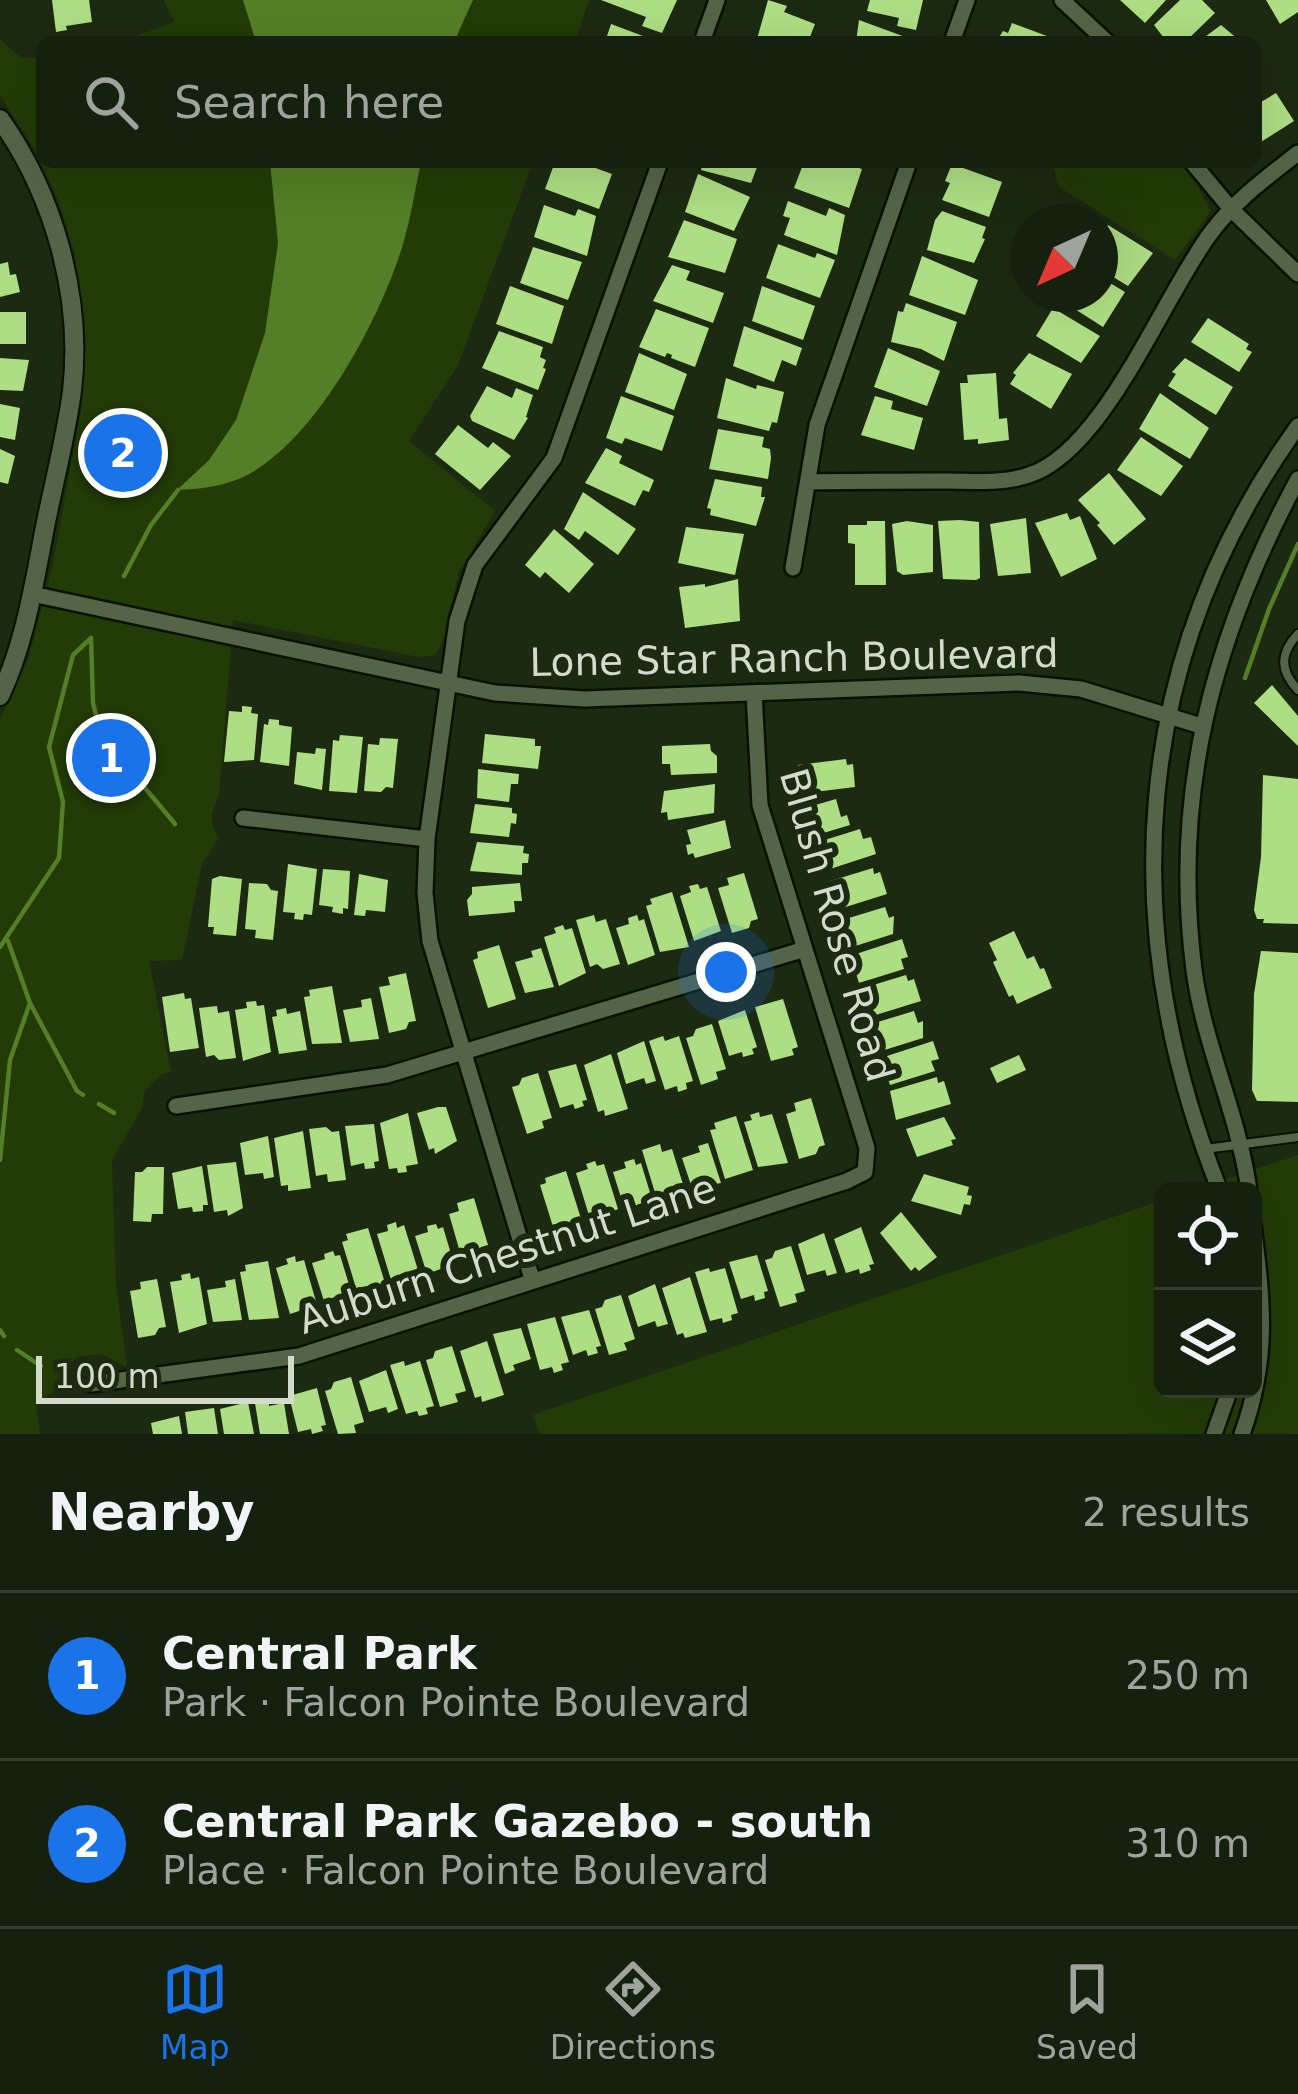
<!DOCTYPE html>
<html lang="en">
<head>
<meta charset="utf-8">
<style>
  body { margin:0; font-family:"DejaVu Sans",sans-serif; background:#1f2817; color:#f1f3f6 }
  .controls { position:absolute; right:36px; bottom:36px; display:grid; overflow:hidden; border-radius:18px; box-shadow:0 12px 48px #0002 }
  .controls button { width:108px; height:108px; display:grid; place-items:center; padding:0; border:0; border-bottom:3px solid #353e2e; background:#16200e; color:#f1f3f6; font:60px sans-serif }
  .compass { position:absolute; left:1010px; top:204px; width:108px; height:108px; border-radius:50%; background:#16200e; box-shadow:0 12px 48px #0002; rotate:224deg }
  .scale { position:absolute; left:36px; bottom:30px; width:258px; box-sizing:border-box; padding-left:12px; border:6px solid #d2dbcc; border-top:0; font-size:33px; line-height:42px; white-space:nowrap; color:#d2dbcc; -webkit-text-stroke:9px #1d2a12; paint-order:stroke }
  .you { position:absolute; left:726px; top:972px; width:42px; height:42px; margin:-30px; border:9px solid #fff; border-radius:50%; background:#1a73e8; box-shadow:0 0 0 18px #1a73e833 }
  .badge { display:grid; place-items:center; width:78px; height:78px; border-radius:50%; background:#1a73e8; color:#fff; font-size:39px; font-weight:700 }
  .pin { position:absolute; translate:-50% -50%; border:6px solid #fff; box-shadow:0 3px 12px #0006 }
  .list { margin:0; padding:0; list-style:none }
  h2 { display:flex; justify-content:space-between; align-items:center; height:156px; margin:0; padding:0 48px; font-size:51px }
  h2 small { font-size:39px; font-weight:400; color:#9ea39e }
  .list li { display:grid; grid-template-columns:78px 1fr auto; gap:36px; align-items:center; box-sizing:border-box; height:168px; padding:0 48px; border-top:3px solid #353e2e }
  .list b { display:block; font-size:45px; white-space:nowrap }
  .list p { margin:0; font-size:39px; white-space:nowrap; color:#9ea39e }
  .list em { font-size:39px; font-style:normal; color:#9ea39e }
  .icon { flex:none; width:66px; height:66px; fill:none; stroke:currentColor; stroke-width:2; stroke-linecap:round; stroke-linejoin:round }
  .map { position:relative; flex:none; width:1298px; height:1434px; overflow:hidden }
  .search { position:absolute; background:#16200e; box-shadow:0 12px 48px #0002; left:36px; right:36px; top:36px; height:132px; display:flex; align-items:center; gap:30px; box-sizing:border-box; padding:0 42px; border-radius:18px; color:#9ea39e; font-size:45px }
  .sheet { height:492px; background:#16200e }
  nav { display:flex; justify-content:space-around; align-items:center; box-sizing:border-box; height:168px; border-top:3px solid #353e2e; background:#16200e; font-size:33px; color:#9ea39e }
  nav a { display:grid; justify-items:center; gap:6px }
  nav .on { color:#1a73e8 }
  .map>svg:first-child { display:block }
  .green { fill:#233b07 }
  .water { fill:#547f26 }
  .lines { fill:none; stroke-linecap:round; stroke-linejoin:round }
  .stream { stroke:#547f26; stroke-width:4.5 }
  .building { fill:#aede84 }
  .service-casing { stroke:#071200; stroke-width:12 }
  .minor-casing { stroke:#071200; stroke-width:20 }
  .tertiary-casing { stroke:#071200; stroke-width:22 }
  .service { stroke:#556449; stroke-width:8 }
  .minor { stroke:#556449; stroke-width:15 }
  .tertiary { stroke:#556449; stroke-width:18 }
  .labels { text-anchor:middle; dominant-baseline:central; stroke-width:12; stroke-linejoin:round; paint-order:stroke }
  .street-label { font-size:39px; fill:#d2dbcc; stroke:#1d2a12 }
</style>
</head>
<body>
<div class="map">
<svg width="1298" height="1434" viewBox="0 0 1298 1434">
  <rect width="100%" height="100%" fill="#1d2a12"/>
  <path class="green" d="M164,0H589L575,42H120L174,22Z
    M0,39L21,58H42V162H533L458,365L409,441L495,511L459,572L442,643L435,655L419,657L233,620L219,796C211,811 208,824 219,838L202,864L182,960L149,961L171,1072L162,1074L145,1090L142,1108L112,1160L116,1285L127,1367L102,1354L77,1357L64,1370L61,1385L36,1406L40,1434H0V720L29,658L52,568L81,411L85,332L75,254L58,200L35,150L0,95Z
    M1052,162H1185L1211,211L1175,260L1059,187Z
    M1298,1155V1434H540L533,1415L1163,1200V1389H1253V1191H1189Z"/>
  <path class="water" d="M243,0H473L454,42H256Z
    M270,162H421C415,189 411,218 403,244C381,318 314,445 241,478C220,487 199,489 177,490L209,460L236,420L265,333L278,243Z"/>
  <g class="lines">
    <path class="stream" d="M124,576L151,525L178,490
      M91,638L93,703L101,735L175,824
      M1245,678L1269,609L1298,544
      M0,947L59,858L63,802L49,747L73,655L91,638
      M30,1003L77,1091L83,1095
      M99,1104L114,1113
      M0,1160L10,1060L30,1003L8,941
      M0,1330L4,1336
      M17,1350L41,1366"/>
  </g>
  <path class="building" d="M52,0H89L92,22L66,26L67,30L56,32Z
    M601,0H677L662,33L642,26L646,17Z
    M768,0L787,6L784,12L815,24L808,42L757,39Z
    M870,0H923L916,30L897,26L899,18L867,11Z
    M1120,0H1166L1145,23Z
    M1180,0H1202L1215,13L1185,42H1167L1154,25Z
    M1266,0H1298V12L1280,24Z
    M859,20L916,41V42H856Z
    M1012,23L1063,42H996L1003,31L1008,33Z
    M611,24L659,42H605Z
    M1221,25L1239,40L1198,42Z
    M1276,93L1294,121L1256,145V105Z
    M555,162H579L612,174L599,209L545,189Z
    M703,162H759L751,183L701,170Z
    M804,162H842L862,169L849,208L794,188Z
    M952,164L1002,182L989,217L942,200L950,183L945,181Z
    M698,174L750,197L734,231L685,212Z
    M788,201L826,216L829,208L845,215L837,255L784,235L790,218L783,216Z
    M544,205L575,216L578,209L596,216L587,256L534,237Z
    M942,211L986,227L982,238L985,239L974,263L927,250L935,220Z
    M684,220L737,239L725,273L668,257Z
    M1108,225L1153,253L1128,286L1100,269V245L1106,238L1102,235Z
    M778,244L815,258L817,253L835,260L820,298L766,278Z
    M533,247L582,262L568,300L520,283Z
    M922,256L978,280L965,315L909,295Z
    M8,262L10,275L16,274L20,292L0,297V264Z
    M672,265L690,271L686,280L724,293L713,323L653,301Z
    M1100,277L1125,292L1103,327L1067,304L1071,294H1100Z
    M510,286L564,306L552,344L496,324Z
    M762,286L815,306L803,340L752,321Z
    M906,303L957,322L944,361L921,349L891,342L898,311L903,312Z
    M1053,308L1100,336L1081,363L1036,336Z
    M656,309L709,328L695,367L671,358L672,355L667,353L665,357L639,347Z
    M0,312H26V344H0Z
    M1208,318L1249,344L1246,349L1252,352L1239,372L1191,342Z
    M744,326L802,348L796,366L782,360L774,382L733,366Z
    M499,331L543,347L540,357L546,360L543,368L546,369L538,390L482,368Z
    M888,348L940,371L927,406L874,387Z
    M639,353L687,374L674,410L625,392Z
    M1029,353L1072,374L1051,409L1010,384L1016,375L1013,373Z
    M0,358L29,360L23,391L0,390Z
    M1185,358L1233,387L1216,415L1168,386L1176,374L1172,372Z
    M996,373L999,419L1007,418L1009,440L978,444V439L964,440L960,383H968L967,375Z
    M726,378L756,389L757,385L784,392L777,423L772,422L769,431L717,418Z
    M487,386L512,398L516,388L533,395L526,417L528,418L514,440L472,421L470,416Z
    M1160,393L1209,428L1190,459L1139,429Z
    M621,396L674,416L662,451L625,438L622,444L606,438Z
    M875,396L893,401L891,409L923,418L914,450L861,435Z
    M0,404L20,408L15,440L0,437Z
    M458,425L488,448L493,442L511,456L480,490L435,454Z
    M718,429L764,437L762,447L770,449L771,458L768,479L709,469Z
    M1141,437L1183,466L1161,496L1117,470Z
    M606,448L622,456L619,463L654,480L649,492L643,490L635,506L585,483Z
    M0,449L15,456L8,484L0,482Z
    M1109,473L1146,519L1114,545L1097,525L1100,523L1078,500Z
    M715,479L762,487L761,497H765L756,526L710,515L711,509L707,508Z
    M583,492L636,529L618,555L585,531L579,540L564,529Z
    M1067,513L1070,520L1080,516L1097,559L1061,577L1035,523Z
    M1026,518L1031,573L998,576L990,524Z
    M960,520L979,522L980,578L976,580L943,579L938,521Z
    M867,521H885L886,585H855V544L848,543V525H867Z
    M907,521L933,525V572L903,575L897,571L892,524Z
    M686,527L744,534L735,575L678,563Z
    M554,529L594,564L569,593L545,572L540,578L525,565Z
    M738,579L740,621L685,628L679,587L705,584V587Z
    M1272,685L1298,716V746L1254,703Z
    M242,706L252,707L251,713L258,714L254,760L224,762L229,711L242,712Z
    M269,719L279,720V725L292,727L289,766L260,762L264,724L268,725Z
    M485,734L535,739V746H541L538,769L482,763Z
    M340,735L363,737L357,793L329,791L333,740L339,741Z
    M380,738L398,739L393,788L386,787L381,792L364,791L368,744L379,745Z
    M710,744L711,751L717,756V773L671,775L670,764H662V746Z
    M316,748L326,749L322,790L294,784L297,752L315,754Z
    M846,759L847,765L853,764L855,787L798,794V765Z
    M478,769L519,774L518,784H511L509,802L477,798Z
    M1263,775L1298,779V924L1263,923L1264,919H1257L1254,910L1261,857Z
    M715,784L714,813L668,820L667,812L661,813L664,791Z
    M836,799L841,817L847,815L850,825L810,837L805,808Z
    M475,804L512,808V813L517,814L516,824L511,823L509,837L470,833Z
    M725,820L731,848L695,858L693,853L688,855L686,845L691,844L687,830Z
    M860,829L863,839L871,837L876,854L830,869L828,862L821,859L815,843Z
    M477,842L524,846L523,853L529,854L528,863H522V875L470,871Z
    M288,864L317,869L312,915L304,914L303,920L294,919L295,913L283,912Z
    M873,868L874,874L880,872L887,894L833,911L824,883Z
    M323,869L350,871L348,909L343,908V914L332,912L333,907L319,905Z
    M744,873L758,919L751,921L749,928L732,933L718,888L729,885L727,878Z
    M359,874L388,880L385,912L366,910L365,916L354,915Z
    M220,876L242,879L236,936L213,934L214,927H208L212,879Z
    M249,883L267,884L271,890L278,891L273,940L255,938L256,930L245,929Z
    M520,883L522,901H514L515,912L469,916L467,900L472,894V887Z
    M698,884L700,889L707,887L721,931L694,941L680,896L691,892L689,886Z
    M672,892L689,947L660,952L646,906L652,904L650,899Z
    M885,907L889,918L894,916L893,934L849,948L839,921Z
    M594,915L596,922L606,919L620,964L603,969L597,964L590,967L576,920Z
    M637,915L639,921L644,919L655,955L628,965L616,928L629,924L628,918Z
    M563,925L565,930L572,928L586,973L559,986L544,937L556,933L554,928Z
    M1014,931L1027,959L1034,956L1040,969L1044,968L1052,988L1017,1004L1013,995L1009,997L993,962L997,960L989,943Z
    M902,939L908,957L901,959L904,969L859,983L854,967L858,961L856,954Z
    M499,945L516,999L488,1008L473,960L478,958L477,952Z
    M541,948L554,987L525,993L515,962L533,957L531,951Z
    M1261,951L1298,953V1102L1257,1101L1252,1090L1254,994Z
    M406,973L416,1021L409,1022L406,1029L389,1033L379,987L390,985L388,977Z
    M906,975L908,981L914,979L921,1001L866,1018L860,989Z
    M332,986L342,1043L312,1044L304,997L310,996L309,990Z
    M184,993L185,999L191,998L199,1048L170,1052L162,997Z
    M371,998L379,1039L350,1042L343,1010L362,1007L361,1000Z
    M783,999L798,1047L792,1049L794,1055L771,1061L755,1007Z
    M256,1001L257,1006L264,1005L271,1052L243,1061L235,1010L247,1008L246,1002Z
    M217,1006L218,1013L229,1011L236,1058L219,1060L214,1055L206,1057L199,1008Z
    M286,1008L287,1014L300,1011L307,1050L279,1054L272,1017L277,1016L276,1010Z
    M745,1010L757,1047L752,1049L754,1054L743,1057L742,1052L729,1056L718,1021Z
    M914,1011L918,1023L923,1021V1038L878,1052L868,1025Z
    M712,1024L726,1069L716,1072L718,1079L701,1085L686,1038L693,1036L696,1029Z
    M663,1036L665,1041L679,1036L693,1081L686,1083L687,1089L678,1092L677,1086L665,1090L649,1041Z
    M644,1041L656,1081L646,1084L644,1078L626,1084L617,1053Z
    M933,1041L939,1059L931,1061L935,1071L890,1085L885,1069L889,1063L887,1056Z
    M611,1054L628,1109L605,1116L604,1110L598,1112L584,1065Z
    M1019,1055L1026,1070L997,1083L990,1068Z
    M576,1064L587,1100L582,1101L584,1106L575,1109L573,1104L560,1108L548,1071Z
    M538,1073L552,1118L542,1121L544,1128L527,1134L512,1087L519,1085L522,1078Z
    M937,1077L938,1083L944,1081L951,1104L896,1120L890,1091Z
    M811,1098L825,1145L819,1147L816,1154L799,1159L786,1114L796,1111L794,1103Z
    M438,1107H446L457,1141L435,1154L434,1148L429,1150L417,1113Z
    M759,1112L760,1117L772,1114L788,1163L758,1167L744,1122L752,1120L750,1115Z
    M408,1113L418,1164L406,1166L407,1172L398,1173L397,1168L389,1169L380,1123Z
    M736,1116L753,1170L725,1179L710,1130L716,1129L714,1123Z
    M944,1117L956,1139L951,1140L953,1145L917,1157L906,1129Z
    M374,1124L379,1161L374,1162L375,1168L365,1169L364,1163L351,1166L345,1126Z
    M326,1127L332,1132L339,1131L346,1180L328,1182L327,1174L316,1176L309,1129Z
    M303,1131L311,1188L288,1191V1185L281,1186L274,1138Z
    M268,1136L274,1177L264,1179L263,1173L245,1175L240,1143Z
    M708,1143L721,1183L692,1188L682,1158L700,1152L698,1146Z
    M660,1144L662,1152L672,1149L686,1194L670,1198L663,1194L656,1196L642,1150Z
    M634,1159L636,1165L641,1163L652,1199L629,1208L624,1207L613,1172L626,1168L624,1162Z
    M595,1161L597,1166L604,1164L618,1209L591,1222L576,1173L588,1169L586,1164Z
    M236,1162L243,1208L228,1216L227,1210L214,1212L207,1165Z
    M202,1166L208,1205H203V1211L193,1212L192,1207L178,1209L172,1173Z
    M147,1167H164L163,1214H152L151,1222L133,1221L135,1172H142Z
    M566,1171L583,1225L555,1233L540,1185L546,1183L545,1178Z
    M924,1174L969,1187L967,1195L972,1196L970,1205L964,1204L961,1215L911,1201Z
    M474,1198L488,1245L481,1247L478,1254L462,1259L449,1214L459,1211L457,1203Z
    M901,1212L937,1257L919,1271L915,1267L911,1271L880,1233Z
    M396,1222L397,1228L404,1225L418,1270L392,1283L377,1234L388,1231L387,1225Z
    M436,1224L438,1229L443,1227L454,1264L427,1274L415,1236L428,1232L427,1226Z
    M861,1227L874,1264L869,1265L871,1270L860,1274L859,1269L846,1273L834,1239Z
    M368,1228L385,1283L356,1288L342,1242L348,1240L346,1234Z
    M824,1233L837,1273L827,1276L825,1270L807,1275L798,1244Z
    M791,1246L805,1291L795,1294L797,1302L780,1307L765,1260L772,1258L775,1251Z
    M333,1251L335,1256L340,1255L351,1291L324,1301L312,1263L325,1259L324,1254Z
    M757,1255L768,1291L764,1292L765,1298L755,1301L754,1295L741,1299L729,1262Z
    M295,1256L296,1262L304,1260L317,1305L290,1314L276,1268L288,1264L286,1259Z
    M268,1261L279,1318L249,1320L240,1272L246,1271L245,1265Z
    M709,1268L710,1272L725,1268L738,1313L731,1315L732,1320L723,1323L722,1318L710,1321L695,1272Z
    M190,1273L191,1279L199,1277L207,1324L179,1333L170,1282L182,1280L181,1275Z
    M690,1277L707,1332L685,1338L683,1333L677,1335L662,1288Z
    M157,1279L166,1327L159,1328L155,1335L138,1338L130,1291L141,1289L140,1282Z
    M235,1279L242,1320L213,1322L207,1290L226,1287L225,1281Z
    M655,1284L668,1324L657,1327L655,1321L638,1327L628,1296Z
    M621,1295L635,1339L624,1343L627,1350L609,1355L595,1309L602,1307L605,1300Z
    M589,1310L601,1346L596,1347L598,1353L588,1356L586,1350L573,1355L561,1317Z
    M555,1317L569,1362L561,1364L563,1370L554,1373L552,1367L540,1370L527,1324Z
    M521,1328L531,1359L513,1365L515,1370L505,1374L493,1334Z
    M487,1341L504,1395L482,1402L481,1396L475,1398L460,1351Z
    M452,1346L466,1391L455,1394L458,1402L440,1407L426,1360L433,1358L435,1351Z
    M404,1361L405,1366L420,1361L434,1406L426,1408L428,1414L419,1416L417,1411L406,1414L390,1365Z
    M386,1370L398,1409L388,1413L386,1407L369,1412L359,1381Z
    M351,1377L364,1422L354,1425L356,1433L338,1434L325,1391L331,1389L334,1382Z
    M317,1388L326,1425L321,1426L323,1431L312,1434L311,1429L298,1432L289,1396Z
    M269,1401V1406L284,1403L289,1434H260L255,1403Z
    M248,1402L254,1434H224L220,1409Z
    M214,1408L218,1434H188L185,1412Z
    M179,1416L182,1434H153L151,1423Z"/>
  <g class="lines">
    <defs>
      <path id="service" d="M1298,634C1279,654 1280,671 1298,690
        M1205,1149L1298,1137"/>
      <path id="minor" d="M1062,0L1107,42
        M702,42L717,0
        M952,42L967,0
        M1192,162L1231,209L1298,274
        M808,482C854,481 900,481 947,481C974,481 1003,484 1029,475C1104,451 1163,297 1210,234C1233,202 1267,177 1298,153
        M793,568L817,425L909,162
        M32,594L495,693L584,699L1019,683L1081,689L1201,726
        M243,818L427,839
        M176,1106L387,1075L805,949
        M1220,1191C1115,927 1130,660 1298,426
        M1249,1191C1239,1115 1204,1046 1194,970C1171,792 1214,635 1298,479
        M532,1279L430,941L425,893L427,839L457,621L475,565L554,458L660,162
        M91,1384L299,1356L847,1181L865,1172L867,1148L760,805L754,693
        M1214,1434L1230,1389
        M1242,1434C1269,1360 1263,1302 1253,1225"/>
      <path id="tertiary" d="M0,119C54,195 83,297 72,391C66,436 54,482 45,527C34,584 25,643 0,696"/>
    </defs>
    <use href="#service" class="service-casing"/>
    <use href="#minor" class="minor-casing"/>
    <use href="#tertiary" class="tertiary-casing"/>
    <use href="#service" class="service"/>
    <use href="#minor" class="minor"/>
    <use href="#tertiary" class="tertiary"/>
  </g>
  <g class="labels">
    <g class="street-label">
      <text transform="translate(794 658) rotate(-1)">Lone Star Ranch Boulevard</text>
      <text transform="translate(837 925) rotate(74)">Blush Rose Road</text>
      <text transform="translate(507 1254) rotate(-18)">Auburn Chestnut Lane</text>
    </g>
  </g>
</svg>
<div class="controls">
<button><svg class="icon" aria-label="locate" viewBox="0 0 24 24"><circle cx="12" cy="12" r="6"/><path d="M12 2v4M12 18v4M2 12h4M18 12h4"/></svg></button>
<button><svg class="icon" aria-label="layers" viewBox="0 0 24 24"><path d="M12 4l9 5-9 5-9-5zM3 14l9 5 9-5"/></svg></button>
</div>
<svg class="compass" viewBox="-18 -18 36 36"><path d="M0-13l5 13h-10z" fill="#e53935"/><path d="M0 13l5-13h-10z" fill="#9ea39e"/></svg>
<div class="scale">100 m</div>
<div class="you"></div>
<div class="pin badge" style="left:111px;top:758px">1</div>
<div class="pin badge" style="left:123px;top:453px">2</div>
<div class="search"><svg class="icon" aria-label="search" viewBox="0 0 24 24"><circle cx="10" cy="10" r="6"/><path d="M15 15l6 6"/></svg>Search here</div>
</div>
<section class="sheet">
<h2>Nearby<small>2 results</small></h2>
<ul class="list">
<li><span class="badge">1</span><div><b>Central Park</b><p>Park · Falcon Pointe Boulevard</p></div><em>250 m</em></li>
<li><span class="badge">2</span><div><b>Central Park Gazebo - south</b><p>Place · Falcon Pointe Boulevard</p></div><em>310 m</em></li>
</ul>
</section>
<nav>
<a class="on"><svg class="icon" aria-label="map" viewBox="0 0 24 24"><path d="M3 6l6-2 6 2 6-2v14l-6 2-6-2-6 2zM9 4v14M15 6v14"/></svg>Map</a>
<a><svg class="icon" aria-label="directions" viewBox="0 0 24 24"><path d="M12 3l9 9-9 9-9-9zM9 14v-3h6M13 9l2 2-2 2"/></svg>Directions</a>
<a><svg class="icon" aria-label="saved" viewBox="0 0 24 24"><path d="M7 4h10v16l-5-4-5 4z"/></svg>Saved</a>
</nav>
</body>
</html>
